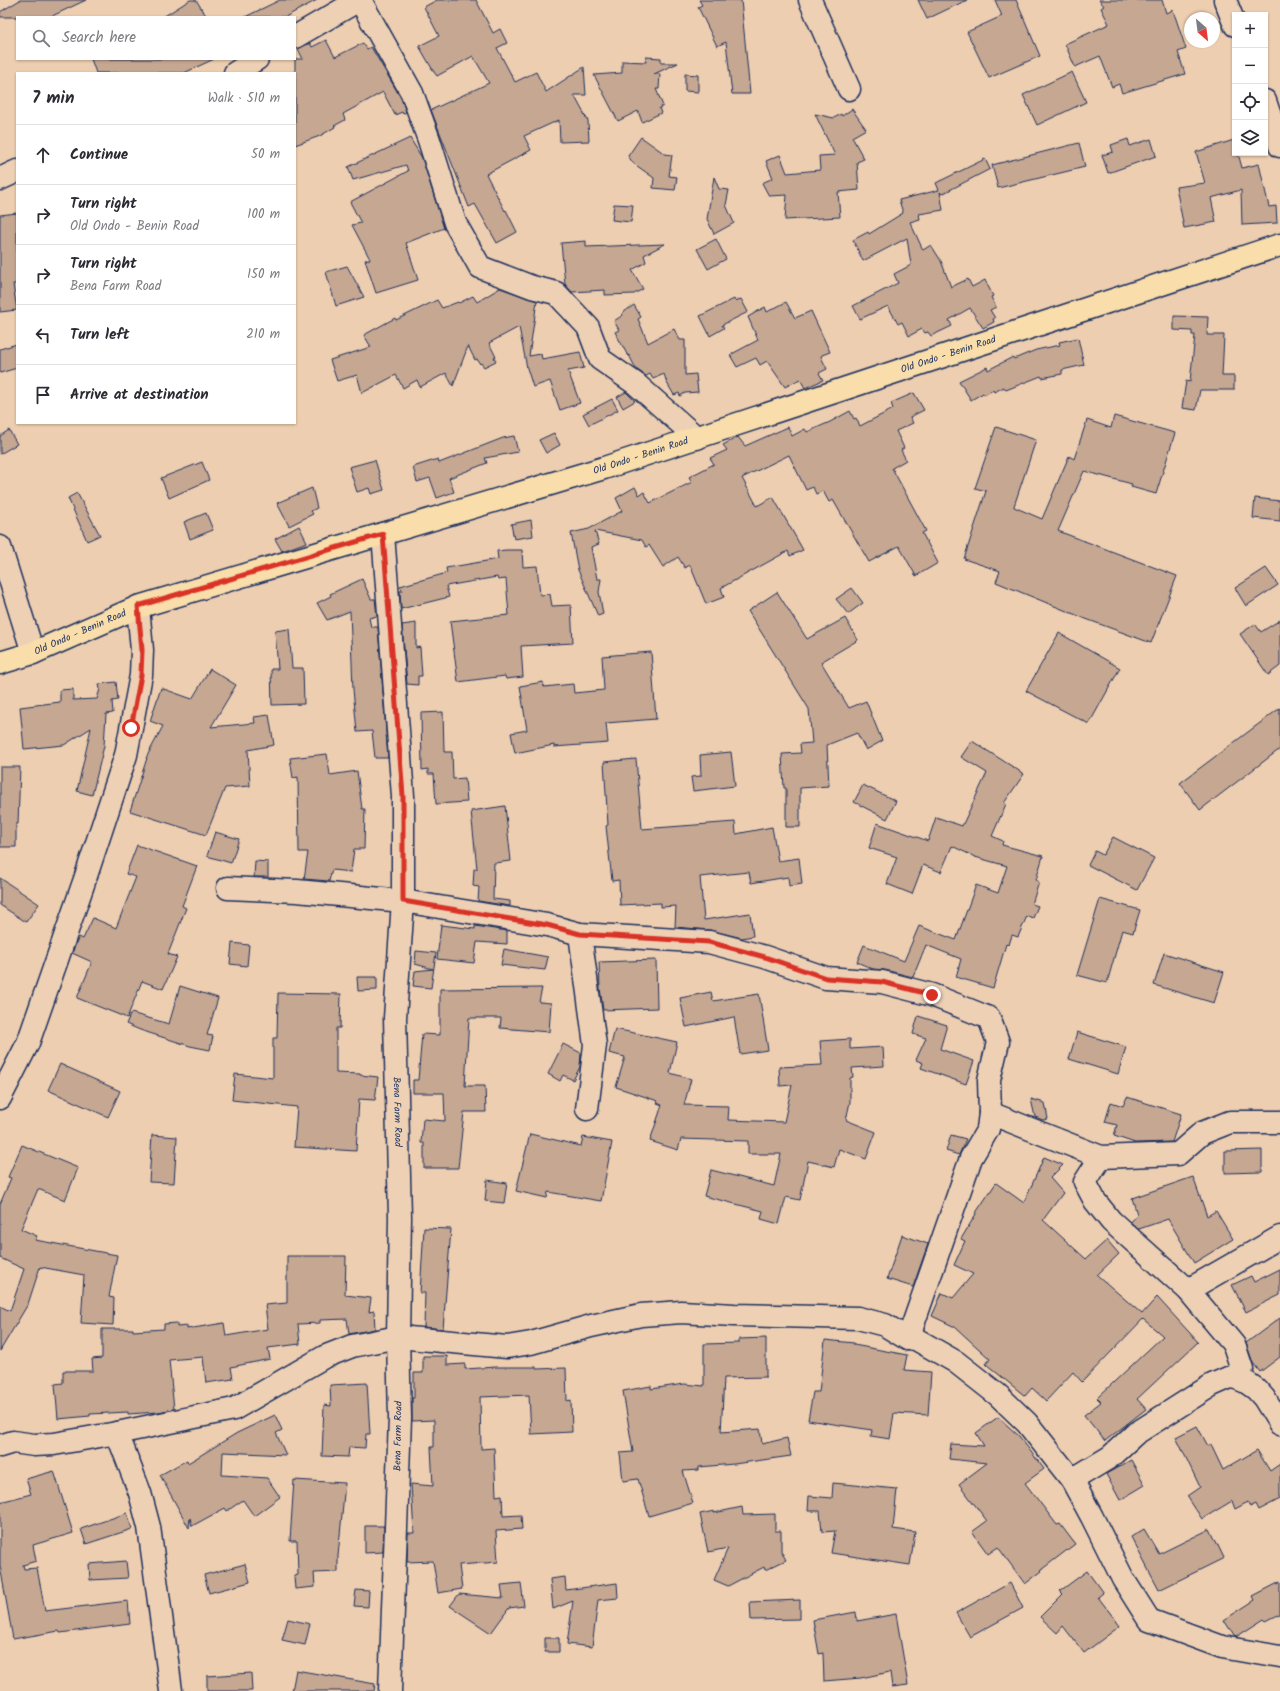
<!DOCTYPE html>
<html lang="en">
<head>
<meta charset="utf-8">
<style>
  body { margin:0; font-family:Kalam,sans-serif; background:#f2f2f3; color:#2b2b33 }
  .controls { position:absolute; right:12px; top:12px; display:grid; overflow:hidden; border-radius:0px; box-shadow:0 1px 3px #0004 }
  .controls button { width:36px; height:36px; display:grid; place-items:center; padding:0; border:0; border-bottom:1px solid #e1e1e2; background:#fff; color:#2b2b33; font:20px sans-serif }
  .compass { position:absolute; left:1184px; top:12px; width:36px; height:36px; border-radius:50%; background:#fff; box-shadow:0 1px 3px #0004; rotate:152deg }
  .stop { position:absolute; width:12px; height:12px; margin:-9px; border:3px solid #d93025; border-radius:50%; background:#fff }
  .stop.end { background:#d93025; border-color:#fff; box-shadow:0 1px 4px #0008 }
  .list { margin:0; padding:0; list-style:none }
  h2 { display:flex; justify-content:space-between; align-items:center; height:52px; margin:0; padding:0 16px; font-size:17px }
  h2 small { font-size:13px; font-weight:400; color:#7c7c81 }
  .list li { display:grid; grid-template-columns:26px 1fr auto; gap:12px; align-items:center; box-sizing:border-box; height:60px; padding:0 16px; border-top:1px solid #e1e1e2 }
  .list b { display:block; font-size:15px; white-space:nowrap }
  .list p { margin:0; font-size:13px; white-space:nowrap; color:#7c7c81 }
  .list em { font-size:13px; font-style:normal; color:#7c7c81 }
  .icon { flex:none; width:22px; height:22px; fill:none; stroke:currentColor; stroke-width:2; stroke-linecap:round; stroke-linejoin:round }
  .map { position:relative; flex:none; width:1280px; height:1691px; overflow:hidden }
  .search { position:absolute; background:#fff; box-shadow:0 1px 3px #0004; left:16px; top:16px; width:280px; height:44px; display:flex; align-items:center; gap:10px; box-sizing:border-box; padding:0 14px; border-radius:0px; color:#7c7c81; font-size:15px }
  .panel { position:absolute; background:#fff; box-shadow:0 1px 3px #0004; left:16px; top:72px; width:280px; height:352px; border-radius:0px }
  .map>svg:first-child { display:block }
  .building { fill:#c6a791; stroke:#1b2f5e }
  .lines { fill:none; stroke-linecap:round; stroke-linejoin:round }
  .minor-casing { stroke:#1b2f5e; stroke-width:25 }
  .major-casing { stroke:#1b2f5e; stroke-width:25 }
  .minor { stroke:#eed1b5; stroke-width:22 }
  .major { stroke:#f9deab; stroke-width:22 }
  .route { stroke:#d93025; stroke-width:5 }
  .labels { text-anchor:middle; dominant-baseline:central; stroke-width:4; stroke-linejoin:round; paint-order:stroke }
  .street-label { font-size:10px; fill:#1b2f5e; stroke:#eed1b5 }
</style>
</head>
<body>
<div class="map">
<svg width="1280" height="1691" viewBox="0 0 1280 1691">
  <rect width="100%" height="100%" fill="#eeceb0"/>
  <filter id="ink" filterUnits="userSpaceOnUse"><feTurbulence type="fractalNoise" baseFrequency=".025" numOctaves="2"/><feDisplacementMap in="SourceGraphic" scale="8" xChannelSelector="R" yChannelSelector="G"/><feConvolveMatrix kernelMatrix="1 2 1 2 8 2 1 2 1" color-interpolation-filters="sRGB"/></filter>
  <g filter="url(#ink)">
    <path class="building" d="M20,0H86L50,17H0V12Z
      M190,0H196L207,17H163Z
      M280,0H317L285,17H245Z
      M437,0H476L493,33L500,29L507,43L497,48L515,82L536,72L546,92L584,67L586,95H574L588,121L589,141L560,142L559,120L524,136L531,150L486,174L505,211L506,210L517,232L497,243L475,204L469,207L431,110L489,83L473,56L437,76L434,72L419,46L439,36L424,7Z
      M699,0H741L750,94H732L726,42L717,46L698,7L702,5Z
      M918,0H967L927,19Z
      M995,0H1016L1040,56L989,78L967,32L1002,16Z
      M1099,0H1162L1166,13L1173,10L1186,49L1178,52L1185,74L1122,93L1119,84L1112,87L1100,56L1075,67L1065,44L1109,24L1101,8L1104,6Z
      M326,40L335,57L363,43L367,49L371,47L401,98L406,112L403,114L402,112L395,115L383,92L343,114L345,120L334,126L335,127L320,136L295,145V59H303L298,49L310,43L312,47Z
      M646,57L661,58V63H678L654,74H660L659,89H656L663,106L659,108L661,113L642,122L638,111L618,121L594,75L622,73V61L646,62Z
      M91,59H214L184,73H96Z
      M1072,72L1086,102L1037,125L1023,95Z
      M685,74L698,75V92L685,91Z
      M852,109L866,129L852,137L864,159L857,162L859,190L838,192L840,217L785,220L787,195L769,196L762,183L773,178L766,161L780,155L787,173L820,170L819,156L835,155L815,114L834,118L841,114L842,116Z
      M641,137L665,154L672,155L669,176L677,177L675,190L653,188L654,178L633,163L628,156Z
      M410,138L422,158L444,228L406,243L418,280L376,293L365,260L370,259L352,225L361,223L350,202L408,171L406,165L353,180L348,167Z
      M1128,139L1130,146L1151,139L1156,156L1108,173L1102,155L1113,152L1111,145Z
      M1234,140L1235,153H1238L1242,168L1259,164L1269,207L1276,206L1277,223L1242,225L1241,190L1211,198L1216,222L1184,228L1176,187L1205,183L1196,152Z
      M1079,143L1085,167L998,188L992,165Z
      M985,159L990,169L942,194L940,192L943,210L919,214L920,219L910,222L923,250L931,245L941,261L951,287L968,279L972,287L985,280L993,296L991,297L996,307L990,310L995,318L993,319L994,322L983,328L970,308L949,320L952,326L931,336L928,332L925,333L922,329L909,336L902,322L898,324L888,306L860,319L853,306L898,283L894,274L911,265L907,238L863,261L853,240L868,232L869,234L903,213L899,200L939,190L936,183Z
      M714,177L719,189L729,190L726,205L734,223L714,234L707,219Z
      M614,204L633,205L631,222L612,220Z
      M17,213V284H13L17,310L0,312V215Z
      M716,239L726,259L708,269L697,249Z
      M586,241V247L665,244L644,255L646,262L632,270L643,289L634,294L605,295V290L572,292L565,284L561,243Z
      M347,266L364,297L336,306L326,272Z
      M500,288L537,301L529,356L541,354L542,359L580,352L584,368L568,371L580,403L560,410L550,381L533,387L527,368L519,327L489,343L496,357H494L496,361L484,367L481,363L480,364L477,359L475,360L468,346L453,386L446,373L420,387L417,380L403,388L396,375L362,393L357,375L337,381L330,360L371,347L364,335L395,318L396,320L437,300L442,308L458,302L459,303L473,296L477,302Z
      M734,299L735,301L741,299L748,312L722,325L724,328L710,336L700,316Z
      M786,302L795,318L811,311L830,352L822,355L821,357L827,369L819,373L823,380L805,388L800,379L785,387L767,361L760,365L756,358L737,367L730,355L758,340L748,317L765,307L767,312Z
      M634,305L641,317L638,319L648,343L674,329L680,340H685V375L696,374L698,392L685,393L680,396L679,393L674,395L667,383L664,374L653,379L650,374L646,376L636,369L629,355L628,356L615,332L619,330L614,321L623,315L622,313Z
      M1174,316L1208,317L1207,335H1224L1222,376H1234V390H1200L1196,410L1182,408L1186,381L1190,382L1195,335H1192V331L1174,330Z
      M1078,338L1084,365L1062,370V374L1042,378L1041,376L1006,390L1004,387L994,392L993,390L984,395L983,393L971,400L959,381L987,367L988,370L1013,357L1014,359L1036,350L1060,345L1059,342Z
      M17,344V368L0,373V349Z
      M626,392L635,401L623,408L617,397Z
      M914,393L924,410L910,417L913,423L896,431L904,448L901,450L906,460L892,468L926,531L922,533L938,563L916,576L899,546L869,562L833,500L829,502L823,491L816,494L813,487L806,490L789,455L742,478L757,506L773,497L803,550L790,556L788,551L721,588L724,597L706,604L690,565L685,568L678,557L663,567L649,545L646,547L642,540L595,531L599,544L591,547L597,579H601L599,592L603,614L598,616L578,570L571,533L589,529L622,511L616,498L635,487L639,495L644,492L650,503L692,482L689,477L714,464L710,458L727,450L723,445L738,437L745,446L788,427L792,436L805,429L807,432L830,422L850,411L854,419L856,418L860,426L893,409L891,403Z
      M612,399L618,410L589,425L583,414Z
      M1114,416L1175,433L1156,494L1131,487L1132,484L1084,471L1058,531L1177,576L1151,643L1086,619L996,582L1000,571L964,559L986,491L975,488L996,427L1036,440L1014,506V507L1042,519L1069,456L1074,459L1087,420L1111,428Z
      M9,430L17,444L0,454V436Z
      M554,433L560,445L546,453L539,440Z
      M514,436L518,452L485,458L487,463L449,478L454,492L437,498L430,478L417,482L413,467L438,459L439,463L503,438Z
      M375,460L384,490L371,494L369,488L357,492L349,467Z
      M202,462L209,480L169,498L161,478Z
      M312,488L317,508L311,511L313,514L289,526L277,503Z
      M77,493L100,535L87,541L68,498Z
      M1255,498L1280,501V521L1253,518Z
      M206,513L213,530L190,539L184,522Z
      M531,520L533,536L514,539L511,524Z
      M299,526L307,542L282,551L275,539Z
      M506,550H522L523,567L537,566L540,595L550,594L552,606L571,605L573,643L521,646L523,677L506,679L505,676L458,682L450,621L509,615L506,579L498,580L497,577L446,586L449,597L401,609L400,591H403L400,586L447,573L446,568L498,559L497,551Z
      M1266,568L1278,585L1246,606L1235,588Z
      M362,579L371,599H375L377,616L369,618L371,627H378L388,758H375L372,731L357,732L353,689L350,611L327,620L317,603L331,596L330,594Z
      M852,588L863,603L848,614L836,599Z
      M777,592L807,639L845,618L858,640L821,662L849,708L866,701L882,741L866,750L857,733L827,745L829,786L800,788V827H786V788H784L782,754L801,753L800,744L812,743L809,709L748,611Z
      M1280,620V666L1268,675L1240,634L1255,624L1261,632Z
      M416,623V648L420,647L422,676H418V685L407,684L402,625Z
      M289,629L292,668H303L304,704L272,705L271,669H278L275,631Z
      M1059,633L1120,668L1089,724L1026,691Z
      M651,652L656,719L606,723L608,743L554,747V745L515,753L511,733L527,730L520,686L543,682L544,687L573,684L574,693L604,690L602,656Z
      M210,669L236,685L211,727L255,723L254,717L269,715L274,745L248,750L250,786L225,788L206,835L130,811L147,758H146L163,726L150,721L161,688L192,699Z
      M116,682L118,700L112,701L113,713L106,714L104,746L92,795L77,791L91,728L64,745L24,749L20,707L60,702V690L73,689V700L97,699L100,689L99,684Z
      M1280,708V749L1200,810L1180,783Z
      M443,712L444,752H452L453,779L465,778L467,802L436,804L434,774H428V769L422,770L421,713Z
      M972,741L1024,774L1004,803L1006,804L992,836L1003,841L1002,845L1043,856L1036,880L1039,882L1032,904L1038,906L1033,918L1027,916L1018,937L1012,935L1009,945L1006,944L993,988L956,977L961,959L926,945L913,977L885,970L873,969L857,962L864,945L904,961L919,926L956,940L976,885L998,893L1007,866L975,857L952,846L941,872L923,865L912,894L887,884L897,857L869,848L877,823L928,841L936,817L962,826L987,773L961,757Z
      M731,752L735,786L693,791L691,777L701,776L700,755Z
      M327,754L330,775L357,771L362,809H365L364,849H354L351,872L332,870L329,881L304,879L308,852H299L298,777L293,778L290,758Z
      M636,759L642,829L735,822L736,834L772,827L778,861L799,858L802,884L789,886L788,877L751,883L749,872L700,877L704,920L750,913L753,936L742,938L710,930L675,927L676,906L661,907V903L620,905L619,880L612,881L606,826L608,825L604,762Z
      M0,767H20L18,824H16V847H0Z
      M863,785L896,801L887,819L854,802Z
      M505,806L511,861L494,863L493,899L510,901V906L478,901L479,887L473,886L474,869H477L471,811Z
      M215,832L239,839L231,863L207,856Z
      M1113,837L1154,858L1137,890L1088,865L1095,851L1103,855Z
      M137,845L197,866L182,906L186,908L168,954L177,957L163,989L142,981L127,1018L77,998L92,962L72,953L79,937L83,939L93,918L116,928L136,877L126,874Z
      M255,861L268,862V877H254Z
      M0,878L39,904L26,922L0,905Z
      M1100,899L1140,910L1133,933L1122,930L1107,983L1077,975Z
      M441,925L475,929V926L507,931V944L477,942L474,963L437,959Z
      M232,943L249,945L247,966L230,964Z
      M504,949L548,957L545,970L501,965Z
      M416,951L436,953L431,988L413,986L415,971L433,969L415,964Z
      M1164,953L1224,972L1214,1003L1154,985Z
      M656,960L657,1008L603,1010L600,988L599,962Z
      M357,977H377V990L358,991Z
      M180,986L218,998L207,1035L213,1036L210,1050L190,1046L140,1030L126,1024L131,1013L169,1024Z
      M542,988L539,1002L551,1003L549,1032L500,1028L501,1018H469L465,1086H485L486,1112H464L458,1168H424V1143H421L423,1119L445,1121L444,1093H413V1080H418L422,1034L440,1035V989Z
      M711,992L713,1001L759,994L768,1050L740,1054L734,1017L686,1027L680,998Z
      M278,993L341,994L340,1028H336V1073L360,1074V1075L378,1077L375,1100L359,1099L356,1151L294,1147L297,1107L232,1100L235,1074L273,1078V1038H277Z
      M918,1016L947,1025L940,1049L974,1061L966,1084L921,1068L923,1063L916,1060L926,1038L913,1034Z
      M615,1029L677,1042L670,1073L691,1079L684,1105L729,1106L728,1120L784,1122L792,1085L780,1086L779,1067L822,1065L820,1041L850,1039V1049L883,1047L884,1066L852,1068L853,1077L850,1078V1102L846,1120L876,1132L866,1159L839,1149L834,1167L808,1161L800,1200L786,1197L779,1224L761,1219L763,1211L704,1196L711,1170L774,1186L781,1154H748V1141L681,1139L678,1150L650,1141L662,1105L657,1103L658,1101L616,1087L625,1057L609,1053Z
      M1077,1032L1126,1047L1118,1074L1069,1059Z
      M563,1044L581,1053L580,1067L573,1080L563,1075L560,1081L548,1074Z
      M60,1064L120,1091L108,1117L48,1090Z
      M1127,1097L1181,1114L1172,1142L1135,1143L1114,1136L1117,1125L1105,1122L1111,1102L1123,1106Z
      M1031,1099L1045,1103L1048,1119L1043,1120L1035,1117Z
      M530,1134L581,1146L583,1137L612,1142L601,1201L548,1192L547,1198L516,1191Z
      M152,1135L177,1137L174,1183L149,1182Z
      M951,1135L966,1139L959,1155L946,1151Z
      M22,1145L78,1168L65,1200L38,1189L21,1229L37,1236L35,1240L117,1255L109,1297L114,1298L113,1325L81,1323L84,1275L40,1267L28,1304L0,1351V1306L10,1311L24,1269L0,1258V1204L11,1178L8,1177Z
      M1262,1150V1172L1225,1173V1151Z
      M1044,1157L1063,1165L1050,1178L1063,1193L1043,1220L1086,1259L1107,1240L1119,1254L1097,1275L1142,1314L1157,1297L1198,1342L1137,1399L1146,1409L1105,1441L1084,1415L1101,1402L1097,1398L1163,1336L1143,1319L1082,1382L1073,1372L1046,1401L1032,1388L1025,1396L986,1364L990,1359L955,1327L932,1316L942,1293L953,1298L973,1274L954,1265L965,1241L961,1239L976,1214H975L996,1183L1024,1203Z
      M1193,1177L1207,1216L1216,1211L1233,1239L1194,1263L1168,1219L1139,1229L1130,1222L1137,1214L1132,1198Z
      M487,1180L507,1183L504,1203L485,1201Z
      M424,1228L451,1229L443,1329L424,1327L425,1293H420Z
      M902,1235L928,1244L913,1287L887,1279Z
      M287,1256H346L345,1295L371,1298L369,1312L374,1311L375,1329L349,1334L347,1319L320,1320V1323L298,1324L300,1344L268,1348L270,1359L231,1367L233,1379L206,1383L203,1357L169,1360L174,1409L158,1412L128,1414V1412L90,1414V1416L58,1419L55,1384L63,1383V1371H93L92,1359L102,1358V1329H133V1331L164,1329V1324L177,1323V1327L187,1326V1329L224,1323L226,1336L268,1329L265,1305L287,1303Z
      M1280,1269V1295L1246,1312L1232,1285L1251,1276L1254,1282Z
      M1280,1318V1357L1260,1372L1253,1363L1246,1343Z
      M766,1338V1377L724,1378L721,1432L760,1429L762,1444L787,1438L791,1456L734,1464L699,1467V1470L683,1471L693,1503L649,1516L638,1479L623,1481L620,1453L633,1452L623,1391L651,1386V1389L684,1384L704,1386V1344L739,1343V1339Z
      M825,1340L854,1343V1345L907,1355L904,1370L931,1372L928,1415L894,1413L890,1439L871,1436L872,1430L808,1420L813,1392H819Z
      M423,1356H447V1365L465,1364V1369L496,1367H536V1369L566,1368L567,1401L571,1400L572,1432L531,1434L529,1395L480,1397L481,1449L494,1448L496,1496L502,1495L503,1516L521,1515L522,1529L496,1531L498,1562L459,1565L462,1589L438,1593L433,1561L407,1562L408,1533H414L411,1484L433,1486L431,1447H434V1420L412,1421V1398H414V1373H423Z
      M367,1383L370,1434H366L365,1448L349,1447L348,1457L322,1456L324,1405L331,1406L330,1385Z
      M275,1415L282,1430L276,1433L286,1455L223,1452L222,1475L267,1478L280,1497L254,1516L243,1500L227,1511L225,1508L192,1526L190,1518L189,1528L160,1475L187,1460L188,1463L237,1433Z
      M998,1417L1019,1436L1044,1469L1025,1483L1057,1525L1060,1524L1075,1544L1041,1570L1042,1571L1025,1584L998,1547L988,1554L972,1532L987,1521L959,1484L987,1463L949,1459L951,1444L984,1446L976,1433Z
      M1197,1426L1208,1446L1211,1445L1223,1470L1257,1450L1270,1471L1280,1464V1499L1259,1510L1256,1504L1250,1507L1248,1502L1235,1509L1232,1501L1202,1519L1187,1496L1200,1487L1176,1437Z
      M1131,1460L1145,1485L1120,1500L1106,1474Z
      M54,1471L73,1533L33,1545L36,1561L23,1565L24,1569L37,1568L45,1611L128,1601L130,1624L60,1633L59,1631L13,1639L0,1566V1502L31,1494L26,1479Z
      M294,1480L345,1483L338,1556V1572L314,1573L315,1587L295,1589L294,1576L298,1575L297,1541H290Z
      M833,1483L897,1489L893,1529L915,1532L910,1565L831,1553L835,1531L822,1532L820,1511H808L809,1496L832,1498Z
      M742,1507L743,1515L775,1514V1531H781V1551L786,1560L765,1570L764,1567L728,1586L714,1580L728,1548L708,1552L700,1514L714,1511V1513Z
      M127,1513L132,1529L86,1544L81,1529Z
      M365,1526H384L383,1552L365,1553Z
      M1144,1529L1159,1554L1210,1529L1224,1558L1159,1590L1131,1537Z
      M126,1561L128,1578L90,1580L89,1564Z
      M245,1564L250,1582L209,1593L204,1575Z
      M1087,1571L1103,1593L1098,1597L1120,1626L1084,1653L1063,1626L1057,1633L1040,1617L1063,1594L1060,1591Z
      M565,1577L566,1590L617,1583L618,1598L598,1600L592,1647L567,1644L573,1601L553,1609L550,1579Z
      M1280,1582V1614L1266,1621L1264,1619L1236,1637L1234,1636L1224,1620L1255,1600L1253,1596Z
      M521,1583L524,1606L509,1608L491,1633L450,1606L459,1594L503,1598L501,1585Z
      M1010,1583L1023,1608L970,1637L956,1613Z
      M356,1590L369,1591L368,1607L354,1606Z
      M800,1600V1619L751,1620L750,1602Z
      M856,1612L857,1621L896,1614L908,1685L892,1687L890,1672L861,1678L824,1681L823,1653L819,1654L813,1620Z
      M288,1619L310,1624L305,1645L282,1640Z
      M545,1638H559V1652H545Z
      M296,1670L375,1684L374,1691H292Z
      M251,1673L252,1691H207V1676Z"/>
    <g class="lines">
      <defs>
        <g id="minor">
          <path d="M360,0L412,93L429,140L455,223L480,267L532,287L556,293L588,327L600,359L636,384L697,438"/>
          <path d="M810,0L849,89"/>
          <path d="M1225,0L1235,25"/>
          <path d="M295,37L359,0"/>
          <path d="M235,73L257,59"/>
          <path d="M1265,101L1280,146"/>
          <path d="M0,179L17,171"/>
          <path id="s1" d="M383,534L403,796V901L395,1018L400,1217L398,1337L400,1418L390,1691"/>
          <path d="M0,547L33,653"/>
          <path d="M228,888L297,891L403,901L547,925L580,934L709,942L765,957L826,978L882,982L932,995L989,1018L998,1042L989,1080L990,1113L988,1129L971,1158L908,1339"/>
          <path d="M580,934L595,1045L587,1109"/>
          <path d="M0,1098L28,1043L85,879L126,755L141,675L142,650L138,607"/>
          <path d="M990,1113L1101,1157L1178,1154L1202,1133L1230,1122H1280"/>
          <path d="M1101,1157L1085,1182L1095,1201L1111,1221L1188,1290L1234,1345L1242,1369L1234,1377"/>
          <path d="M1188,1290L1280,1237"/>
          <path d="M117,1433L140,1493L149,1527L171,1691"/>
          <path d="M0,1446L13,1442L34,1445L54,1444L117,1433L234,1409L324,1357L352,1346L398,1337L507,1347L531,1343L591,1326L641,1315L681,1312L734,1315L858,1318L885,1325L908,1339L914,1338L956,1362L998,1395L1027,1423L1072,1480L1092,1517L1123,1579L1149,1620L1222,1647L1280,1657"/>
          <path d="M1072,1480L1110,1457L1135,1434L1212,1385L1228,1378L1234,1377L1246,1382L1256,1389L1264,1398L1280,1424"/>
        </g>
        <g id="major">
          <path id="s2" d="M0,663L33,653L138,607L604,468L1280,245"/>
        </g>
      </defs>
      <use href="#minor" class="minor-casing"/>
      <use href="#major" class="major-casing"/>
      <use href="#minor" class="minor"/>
      <use href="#major" class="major"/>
    </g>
  </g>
  <g class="lines" filter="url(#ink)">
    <path class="route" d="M131,728L141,675L142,650L138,606L383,534L403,796V901L547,925L580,934L709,942L765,957L826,978L882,982L932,995"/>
  </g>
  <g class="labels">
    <g class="street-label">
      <text stroke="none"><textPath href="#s2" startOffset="998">Old Ondo - Benin Road</textPath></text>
      <text stroke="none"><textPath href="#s2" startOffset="674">Old Ondo - Benin Road</textPath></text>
      <text stroke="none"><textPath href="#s2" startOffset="86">Old Ondo - Benin Road</textPath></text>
      <text stroke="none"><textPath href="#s1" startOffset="579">Bena Farm Road</textPath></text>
      <text transform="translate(398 1436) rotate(-89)">Bena Farm Road</text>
    </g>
  </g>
</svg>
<div class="controls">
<button>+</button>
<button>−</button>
<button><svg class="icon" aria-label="locate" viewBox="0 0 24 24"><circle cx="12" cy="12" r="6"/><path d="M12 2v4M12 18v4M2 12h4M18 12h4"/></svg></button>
<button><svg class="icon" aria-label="layers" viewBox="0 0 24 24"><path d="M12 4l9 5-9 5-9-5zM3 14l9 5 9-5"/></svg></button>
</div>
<svg class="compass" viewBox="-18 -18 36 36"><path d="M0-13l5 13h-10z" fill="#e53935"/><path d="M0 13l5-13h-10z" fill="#7c7c81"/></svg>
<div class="stop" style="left:131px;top:728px"></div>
<div class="stop end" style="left:932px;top:995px"></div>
<div class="search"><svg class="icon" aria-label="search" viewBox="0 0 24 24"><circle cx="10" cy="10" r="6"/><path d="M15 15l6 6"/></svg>Search here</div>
<section class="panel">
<h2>7 min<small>Walk · 510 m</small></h2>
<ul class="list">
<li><svg class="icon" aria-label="ahead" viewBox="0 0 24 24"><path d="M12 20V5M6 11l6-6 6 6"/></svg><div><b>Continue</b></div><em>50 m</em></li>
<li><svg class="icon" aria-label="right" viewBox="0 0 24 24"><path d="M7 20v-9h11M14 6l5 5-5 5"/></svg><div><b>Turn right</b><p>Old Ondo - Benin Road</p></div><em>100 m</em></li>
<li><svg class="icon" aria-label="right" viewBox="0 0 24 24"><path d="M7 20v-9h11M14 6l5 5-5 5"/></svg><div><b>Turn right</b><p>Bena Farm Road</p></div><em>150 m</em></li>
<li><svg class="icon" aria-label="left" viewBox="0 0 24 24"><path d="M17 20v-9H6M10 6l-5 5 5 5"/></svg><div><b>Turn left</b></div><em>210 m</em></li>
<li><svg class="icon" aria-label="arrive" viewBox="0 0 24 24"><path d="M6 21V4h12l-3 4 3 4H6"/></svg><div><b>Arrive at destination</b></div></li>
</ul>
</section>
</div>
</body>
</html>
